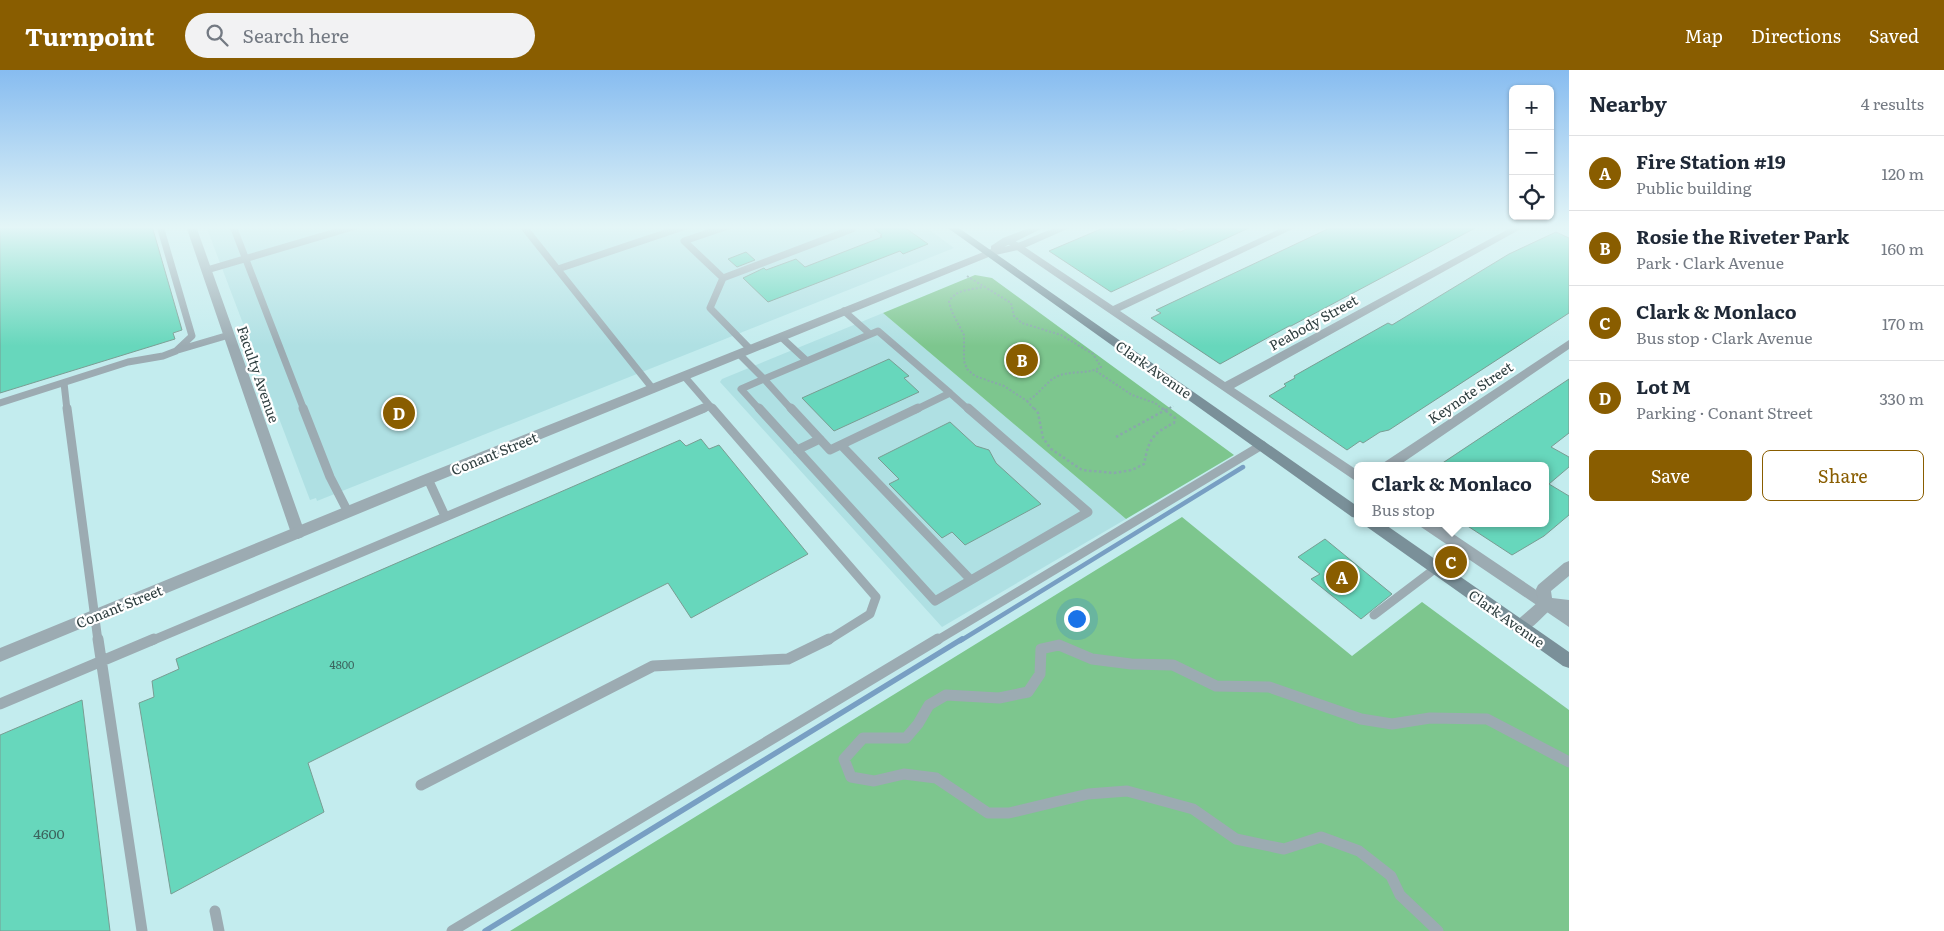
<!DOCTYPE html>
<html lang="en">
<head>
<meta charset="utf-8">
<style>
  body { margin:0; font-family:Literata,serif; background:#f2f2f3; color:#1f2937 }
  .controls { position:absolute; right:15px; top:15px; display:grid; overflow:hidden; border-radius:8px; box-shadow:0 1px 4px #0004 }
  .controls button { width:45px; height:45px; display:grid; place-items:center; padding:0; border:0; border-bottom:1px solid #e0e1e3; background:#fff; color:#1f2937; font:25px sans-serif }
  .you { position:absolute; left:1076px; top:548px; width:18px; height:18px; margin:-12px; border:4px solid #fff; border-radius:50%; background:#1a73e8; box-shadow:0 0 0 8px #1a73e833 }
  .badge { display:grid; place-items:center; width:32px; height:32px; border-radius:50%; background:#895d00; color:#fff; font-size:16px; font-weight:700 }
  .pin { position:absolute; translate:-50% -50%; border:2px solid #fff; box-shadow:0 1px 5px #0006 }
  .popup { position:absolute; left:1354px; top:392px; width:195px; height:65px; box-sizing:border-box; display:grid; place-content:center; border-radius:8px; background:#fff; filter:drop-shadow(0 1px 4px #0005); font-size:16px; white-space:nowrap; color:#747a83 }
  .popup b { font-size:19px; color:#1f2937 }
  .popup::after { content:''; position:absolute; left:50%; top:100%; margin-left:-10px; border:10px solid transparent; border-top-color:#fff }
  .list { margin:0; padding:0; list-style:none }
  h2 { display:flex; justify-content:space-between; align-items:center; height:65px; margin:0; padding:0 20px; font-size:21px }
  h2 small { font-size:16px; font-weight:400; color:#747a83 }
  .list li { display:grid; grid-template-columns:32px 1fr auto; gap:15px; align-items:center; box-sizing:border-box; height:75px; padding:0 20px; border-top:1px solid #e0e1e3 }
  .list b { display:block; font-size:19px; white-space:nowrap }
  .list p { margin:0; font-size:16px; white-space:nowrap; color:#747a83 }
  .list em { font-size:16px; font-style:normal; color:#747a83 }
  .actions { display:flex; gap:10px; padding:15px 20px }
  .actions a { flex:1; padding:11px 0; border:1px solid #895d00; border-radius:8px; text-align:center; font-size:18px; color:#895d00 }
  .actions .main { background:#895d00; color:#fff }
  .icon { flex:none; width:28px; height:28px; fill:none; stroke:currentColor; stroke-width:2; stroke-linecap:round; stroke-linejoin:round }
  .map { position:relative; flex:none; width:1569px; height:861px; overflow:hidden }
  header { display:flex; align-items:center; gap:30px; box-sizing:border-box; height:70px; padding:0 25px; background:#895d00; color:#fff }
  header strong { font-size:24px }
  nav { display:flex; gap:28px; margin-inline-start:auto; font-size:18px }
  .search { width:350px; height:45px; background:#f2f2f3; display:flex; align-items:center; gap:12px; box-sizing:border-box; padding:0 18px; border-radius:28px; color:#747a83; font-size:19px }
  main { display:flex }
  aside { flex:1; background:#fff }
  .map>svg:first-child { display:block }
  .built { fill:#afe0e3 }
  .green { fill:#7dc68e }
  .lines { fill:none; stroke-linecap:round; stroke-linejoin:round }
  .stream-far1 { stroke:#789fc3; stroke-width:4.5 }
  .stream { stroke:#789fc3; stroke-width:5.5 }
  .building { fill:#67d7bc; stroke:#799d93 }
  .path-far1 { stroke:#89a9aa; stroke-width:2; stroke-dasharray:2 2; stroke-linecap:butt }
  .path { stroke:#89a9aa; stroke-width:2.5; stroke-dasharray:2.5 2.5; stroke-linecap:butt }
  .service-far2 { stroke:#9cabb2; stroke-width:7 }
  .service-far1 { stroke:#9cabb2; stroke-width:9 }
  .service { stroke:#9cabb2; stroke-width:11 }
  .minor { fill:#9cabb2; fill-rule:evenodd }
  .tertiary { fill:#9cabb2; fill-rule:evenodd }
  .secondary { fill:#7a9099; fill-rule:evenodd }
  .labels { text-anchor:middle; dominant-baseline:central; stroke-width:4.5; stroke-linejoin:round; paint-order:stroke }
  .number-label { font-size:11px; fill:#3c645e }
  .street-label { font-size:14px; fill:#2e3e3f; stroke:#fff }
  .near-number-label { font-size:14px; fill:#3c645e }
</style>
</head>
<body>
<header>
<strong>Turnpoint</strong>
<div class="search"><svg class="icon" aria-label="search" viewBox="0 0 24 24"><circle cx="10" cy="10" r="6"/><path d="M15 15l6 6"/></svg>Search here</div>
<nav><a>Map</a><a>Directions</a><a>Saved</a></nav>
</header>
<main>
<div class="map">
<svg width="1569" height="861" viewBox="0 0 1569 861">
  <rect width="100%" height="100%" fill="#c3ecee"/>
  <path class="built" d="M206,156H924L954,178L317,431L316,428L310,430Z
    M883,243L1126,449L942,557L720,312L722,309Z"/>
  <path class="green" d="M975,205L992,208L1234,385L1126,449L883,243Z
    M1182,447L1352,586L1422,532L1569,640V861H510Z"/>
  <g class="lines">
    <path class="stream-far1" d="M960,571L1243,397"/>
    <path class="stream" d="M485,861L962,569"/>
  </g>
  <path class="building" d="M0,156H152L182,260L173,263L175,269L0,323Z
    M871,156L904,157L928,174L903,184L900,181L768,232L743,208L764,198L766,200L796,189L805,197L882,167L880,166L882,165Z
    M1108,156H1169L1180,162L1193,156H1253L1111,222L1049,181Z
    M1334,156H1479L1291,256H1289L1220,294L1151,248L1161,243L1156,240Z
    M1556,162L1569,168V243L1389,360L1380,362L1363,373L1360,371L1347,380L1269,326L1286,316L1284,314L1295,308L1294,306L1388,253L1392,255L1509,184Z
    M746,182L755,190L737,197L728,189Z
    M889,289L909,306L904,308L919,322L834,361L802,328Z
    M1569,309V363L1551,377L1569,387V397L1549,414L1569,426V445L1544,466L1512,485L1463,453H1545V396H1438Z
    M950,352L976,376L989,380L996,393L1041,434L965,475L952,462L942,468L889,414L899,409L878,388Z
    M701,369L709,379L719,375L808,484L691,548L668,513L308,693L324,742L171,824L139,633L154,627L152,611L179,599L176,589L680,370L686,376Z
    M1325,469L1392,524L1361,549L1311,509L1320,504L1298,487Z
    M82,630L110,861H0V665Z"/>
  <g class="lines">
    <path class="path-far1" d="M967,206L1011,233L1014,246L1022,253L1061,265L1093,284L1101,297C1087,305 1072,300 1058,306C1046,311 1039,325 1027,331L1004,316L975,306L967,299L964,291V265L952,242L949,232C955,219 971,220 983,217
      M1096,301L1132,325L1155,333L1164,340
      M1027,331L1035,340
      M1166,340L1173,336"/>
    <path class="path" d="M1034,338L1038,343L1043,368L1051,379L1082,400L1114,403L1132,400L1144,394C1149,370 1151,364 1174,353L1175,348L1162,338
      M1116,367L1169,338"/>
    <path class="service-far2" d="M233,156L304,340
      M523,156L653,319
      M728,156L684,171L723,208L710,238L750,279
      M558,199L686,156
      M207,200L356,156
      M723,208L852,159L848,156
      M844,241L870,264
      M781,267L807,291
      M178,280L229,265
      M739,284L764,309
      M684,306L710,336
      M764,309L792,340
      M764,309L878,261L950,323
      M64,313L67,340
      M950,323L969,340
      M0,333L128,292L163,286L176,281L192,266L160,156
      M701,340L710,336L713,340
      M760,340L741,319L764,309
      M915,340L950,323"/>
    <path class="service-far1" d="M67,338L98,571
      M303,338L330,407L348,442
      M712,338L876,527L870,544L827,571
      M759,338L935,531L1088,442L968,338
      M791,338L830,380L918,338
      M841,375L971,510
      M797,380L820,369
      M428,409L445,446
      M1374,545L1436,498
      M151,571L704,338
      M936,571L1262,375"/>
    <path class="service" d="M98,569L142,861
      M0,634L154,569
      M421,715L653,596L788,589L829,569
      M215,841L219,861
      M452,861L938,569
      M1438,861L1400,825L1391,806L1359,781L1321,767L1284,779L1236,769L1193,739L1127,721L1088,724L1009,743H988L936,708L904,704L874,711L851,707L844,689L863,668H906L918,654L929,635L946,625L999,628L1028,622L1040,604L1041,579L1059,575L1092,589L1131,594L1173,595L1216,616L1269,617L1361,649L1392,654L1430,648L1487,649L1569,692"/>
    <path class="minor" d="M186,156H196L305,463L303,467L298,469L293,467L291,463Z
      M1286,156H1299L1120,241L1225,312L1514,156H1526L1234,318L1357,400V412L1002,170L1003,168H1011L1113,236Z
      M1569,270V279L1398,396H1382L1383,393Z
      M1419,453H1437L1569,542V557L1421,457Z"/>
    <path class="tertiary" d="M1034,156H1047L1004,177C1028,172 1049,155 1074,156L1022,179L991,186L433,413L0,592V578L423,405L991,179V176L1003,168Z
      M1569,491V506L1551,521L1552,528L1569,530V542L1549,541C1540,549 1527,566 1515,562L1512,557L1515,552L1538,532L1536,519L1538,515L1564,493Z"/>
    <path class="secondary" d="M945,156H956L1357,436V448L1352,447Z
      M1365,453H1383L1569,582V598L1563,596L1367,457Z"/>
  </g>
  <linearGradient id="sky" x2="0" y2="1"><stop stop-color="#87bcf0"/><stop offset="0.57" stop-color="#e4f6f7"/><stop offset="1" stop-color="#e4f6f7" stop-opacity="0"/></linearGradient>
  <rect width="1569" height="276" fill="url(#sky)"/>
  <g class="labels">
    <g class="number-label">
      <text x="342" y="594">4800</text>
    </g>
    <g class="street-label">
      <text transform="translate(1313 252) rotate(-29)">Peabody Street</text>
      <text transform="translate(1154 299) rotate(35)">Clark Avenue</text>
      <text transform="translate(259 304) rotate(71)">Faculty Avenue</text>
      <text transform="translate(1470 322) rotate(-34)">Keynote Street</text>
      <text transform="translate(494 383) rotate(-22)">Conant Street</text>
      <text transform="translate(119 536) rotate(-22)">Conant Street</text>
      <text transform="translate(1507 548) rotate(35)">Clark Avenue</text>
    </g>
    <g class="near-number-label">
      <text x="49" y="763">4600</text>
    </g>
  </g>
</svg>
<div class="controls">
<button>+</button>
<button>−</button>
<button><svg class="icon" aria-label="locate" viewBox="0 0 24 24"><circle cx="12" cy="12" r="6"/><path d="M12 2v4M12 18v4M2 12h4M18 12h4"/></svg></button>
</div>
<div class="you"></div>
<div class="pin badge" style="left:1342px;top:507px">A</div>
<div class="pin badge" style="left:1022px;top:290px">B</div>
<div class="pin badge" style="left:1451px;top:492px">C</div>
<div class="popup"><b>Clark &amp; Monlaco</b>Bus stop</div>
<div class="pin badge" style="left:399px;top:343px">D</div>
</div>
<aside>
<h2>Nearby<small>4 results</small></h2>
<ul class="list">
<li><span class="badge">A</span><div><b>Fire Station #19</b><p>Public building</p></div><em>120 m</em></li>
<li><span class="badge">B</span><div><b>Rosie the Riveter Park</b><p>Park · Clark Avenue</p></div><em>160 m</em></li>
<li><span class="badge">C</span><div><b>Clark &amp; Monlaco</b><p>Bus stop · Clark Avenue</p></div><em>170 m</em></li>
<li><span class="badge">D</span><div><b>Lot M</b><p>Parking · Conant Street</p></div><em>330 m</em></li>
</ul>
<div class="actions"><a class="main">Save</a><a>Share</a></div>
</aside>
</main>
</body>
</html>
